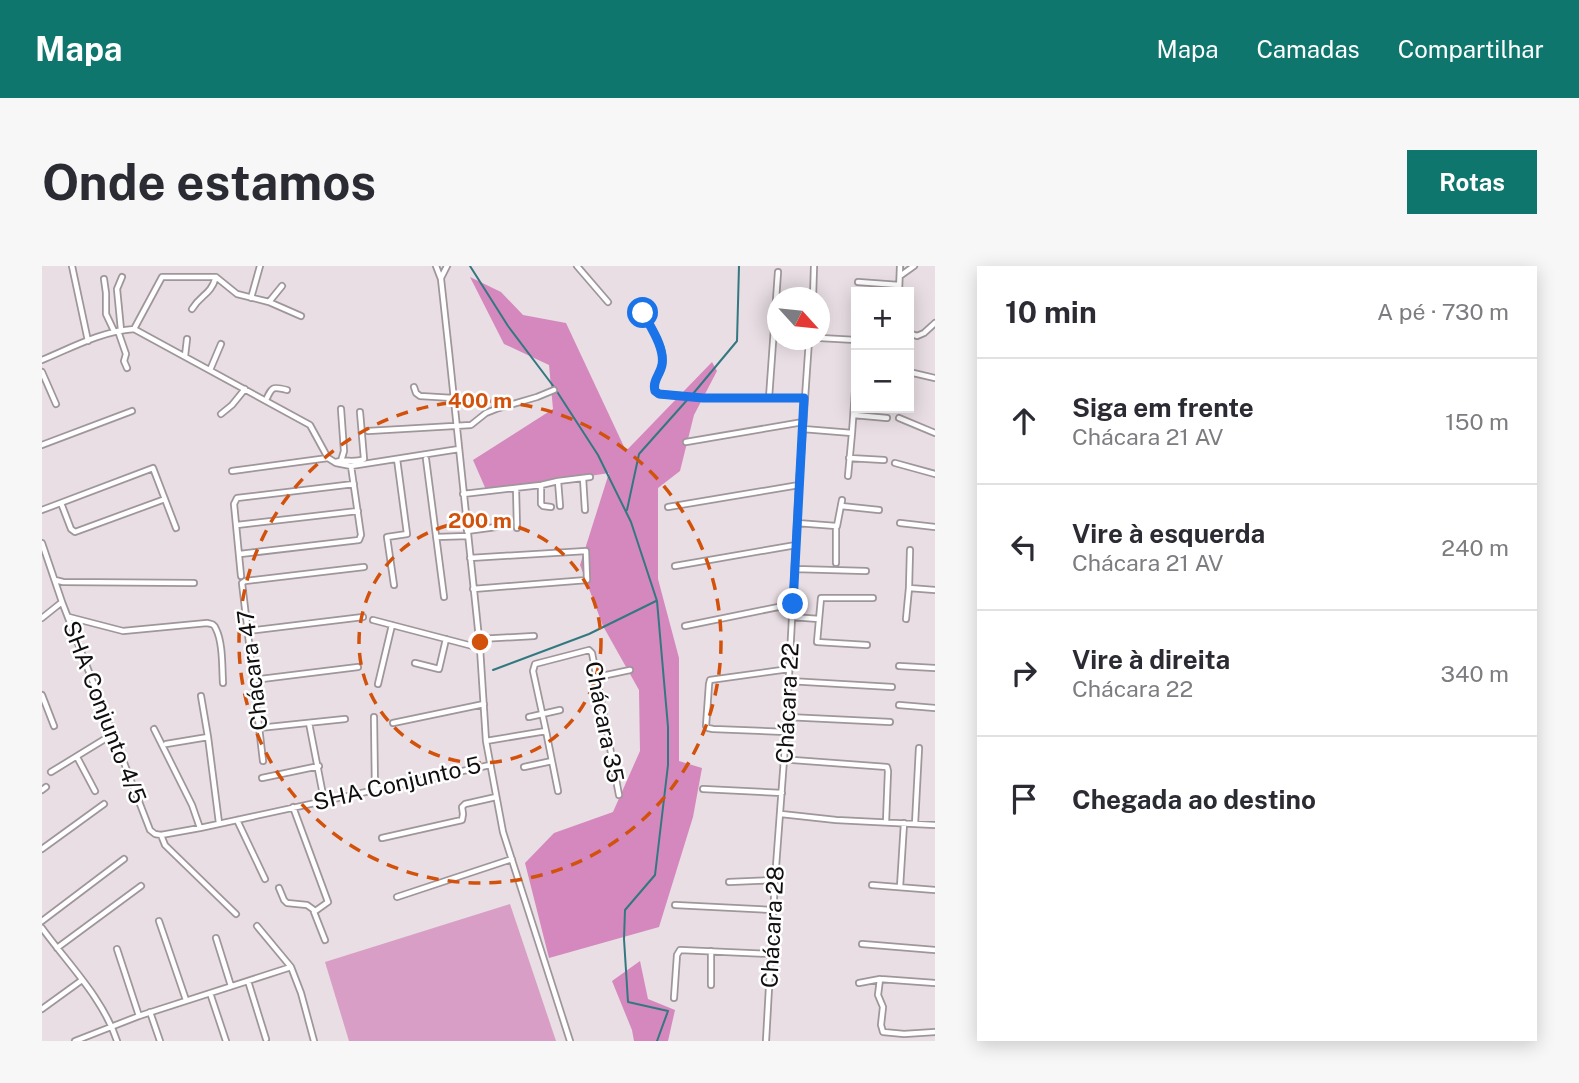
<!DOCTYPE html>
<html lang="pt">
<head>
<meta charset="utf-8">
<style>
  body { margin:0; font-family:"Public Sans",sans-serif; background:#f7f7f7; color:#2b2b33 }
  .controls { position:absolute; right:21px; top:21px; display:grid; overflow:hidden; border-radius:0px; box-shadow:0 4px 18px #0003 }
  .controls button { width:63px; height:63px; display:grid; place-items:center; padding:0; border:0; border-bottom:2px solid #e1e1e2; background:#fff; color:#2b2b33; font:35px sans-serif }
  .compass { position:absolute; left:725px; top:21px; width:63px; height:63px; border-radius:50%; background:#fff; box-shadow:0 4px 18px #0003; rotate:117deg }
  .stop { position:absolute; width:21px; height:21px; margin:-16px; border:5px solid #1a73e8; border-radius:50%; background:#fff }
  .stop.end { background:#1a73e8; border-color:#fff; box-shadow:0 2px 7px #0008 }
  .list { margin:0; padding:0; list-style:none }
  h2 { display:flex; justify-content:space-between; align-items:center; height:91px; margin:0; padding:0 28px; font-size:30px }
  h2 small { font-size:23px; font-weight:400; color:#7c7c81 }
  .list li { display:grid; grid-template-columns:46px 1fr auto; gap:21px; align-items:center; box-sizing:border-box; height:126px; padding:0 28px; border-top:2px solid #e1e1e2 }
  .list b { display:block; font-size:26px; white-space:nowrap }
  .list p { margin:0; font-size:23px; white-space:nowrap; color:#7c7c81 }
  .list em { font-size:23px; font-style:normal; color:#7c7c81 }
  .icon { flex:none; width:38px; height:38px; fill:none; stroke:currentColor; stroke-width:2; stroke-linecap:round; stroke-linejoin:round }
  .map { position:relative; flex:none; width:893px; height:775px; overflow:hidden; border-radius:0px }
  header { display:flex; align-items:center; gap:42px; box-sizing:border-box; height:98px; padding:0 35px; background:#0f766e; color:#fff }
  header strong { font-size:33px }
  nav { display:flex; gap:38px; margin-inline-start:auto; font-size:24px }
  .intro { display:flex; align-items:center; justify-content:space-between; box-sizing:border-box; height:168px; padding:0 42px }
  h1 { margin:0; font-size:49px }
  .button { padding:18px 32px; border-radius:0px; background:#0f766e; color:#fff; font-size:24px; font-weight:700 }
  main { display:flex; gap:42px; padding:0 42px }
  aside { flex:1; background:#fff; border-radius:0px; box-shadow:0 4px 18px #0003 }
  .map>svg:first-child { display:block }
  .green { fill:#d89ec5 }
  .forest { fill:#d488bd }
  .lines { fill:none; stroke-linecap:round; stroke-linejoin:round }
  .stream { stroke:#337880; stroke-width:2 }
  .minor-casing { stroke:#9f969b; stroke-width:8 }
  .minor { stroke:#fff; stroke-width:4.5 }
  .route { stroke:#1a73e8; stroke-width:9 }
  .ring { fill:none; stroke:#d2520c; stroke-width:3.5; stroke-dasharray:12 9 }
  .labels { text-anchor:middle; dominant-baseline:central; stroke-width:5; stroke-linejoin:round; paint-order:stroke }
  .street-label { font-size:23px; fill:#110e10; stroke:#fff }
  .centre { fill:#d2520c; stroke:#fff; stroke-width:3.5 }
  .ring-label { font-size:21px; text-anchor:middle; font-weight:bold; fill:#d2520c; stroke:#fff; stroke-width:5; stroke-linejoin:round; paint-order:stroke }
</style>
</head>
<body>
<header>
<strong>Mapa</strong>
<nav><a>Mapa</a><a>Camadas</a><a>Compartilhar</a></nav>
</header>
<div class="intro"><h1>Onde estamos</h1><a class="button">Rotas</a></div>
<main>
<div class="map">
<svg width="893" height="775" viewBox="0 0 893 775">
  <rect width="100%" height="100%" fill="#e8dee4"/>
  <path class="green" d="M468,638L514,775H307L283,696Z"/>
  <path class="forest" d="M428,11L459,26L481,49L524,57L584,185L670,96L675,105L652,149L638,205L616,222V313L637,392V495L660,502L651,551L617,661L507,692L483,597L512,567L571,546L598,485L597,424L561,360L538,299L567,207L445,226L431,194L511,143L507,99L462,78Z
    M598,695L606,733L633,744L626,775H592L590,764L570,715Z"/>
  <g class="lines">
    <path class="stream" d="M428,0L466,60L512,121L556,189L589,256L615,335L626,461V499L613,609L583,644L582,673L586,736L626,745L615,775
      M650,129L695,75L697,0
      M585,244L597,188L646,133
      M451,404L547,368L614,335"/>
    <defs>
      <path id="minor" d="M30,0L46,75
        M394,0L399,13L407,86L438,382L444,475L461,566L528,775
        M535,0L566,36
        M858,10L872,0
        M399,12L405,0
        M62,13L64,27V48L72,65
        M816,16L857,19
        M857,26L858,0
        M209,32L218,0
        M771,32L772,0
        M227,36L240,20
        M150,43C160,27 168,30 174,11
        M601,47C609,62 624,82 620,99C618,109 610,115 613,125L617,128L661,132H762
        M92,63L120,11H174L195,28L227,36L259,50
        M79,64L75,23L80,11
        M76,65L84,88L82,95L85,102
        M867,67L875,70L882,67L893,57
        M778,72L814,74
        M143,90L145,73
        M0,94C29,82 60,65 92,63L268,159L286,192L294,197L309,200L417,183
        M168,104L179,78
        M0,106L14,138
        M867,106L893,112
        M372,121L374,127L378,130L411,132
        M727,132L736,6
        M224,134C230,121 230,120 245,124
        M179,148L190,139L203,123
        M812,149L845,152
        M857,152L893,167
        M761,163L810,167L813,125
        M326,165L429,159L444,147L454,143L495,131L512,124
        M644,176L761,156
        M0,179L90,145
        M807,192L842,194
        M384,193L402,331
        M299,195L302,185L299,143
        M294,196C303,193 313,197 322,193L318,146
        M853,197L893,208
        M190,205L286,192
        M806,210L810,167
        M541,212L543,244
        M516,215L518,240
        M499,219V238L501,240L509,241
        M474,222L475,262
        M421,228L499,219L516,215L548,211
        M19,237L29,263L33,266L123,233
        M799,240L837,244
        M626,241L757,219
        M0,244L111,202L134,262
        M755,257L794,260V297
        M858,257L893,261
        M195,259L316,245
        M795,260L800,234
        M425,265L454,261
        M394,271L426,270
        M0,277L20,336L108,564L113,568L119,569
        M198,288L317,274L319,269L309,200
        M428,292L544,285L545,314L431,323
        M633,300L754,279
        M753,303L824,305
        M199,310L192,238L195,232L312,218
        M13,314L21,316L152,317
        M352,319L345,271L365,268L355,193
        M867,322L868,284
        M27,351L81,365L165,357C170,358 172,358 174,363C181,377 180,401 181,417
        M750,351L777,353
        M0,352L20,336
        M864,353L867,322L893,324
        M331,354L438,382
        M643,360L751,338
        M205,365L321,351
        M437,373L492,370
        M825,379L775,376L779,332H831
        M373,397L397,403L404,373
        M857,400L893,402
        M555,411L588,404
        M211,414L316,401
        M747,415L850,421
        M336,418L350,359
        M0,429L12,460
        M159,430L166,471L177,557
        M857,439L893,442
        M332,451L333,523
        M487,451L518,444
        M745,451L848,456
        M267,457L282,534
        M351,457L442,438
        M217,462L303,453
        M112,463L150,539L158,562
        M504,465L516,525
        M744,466L671,463L666,462L664,460L667,418L668,414L747,403
        M444,475L504,465L491,405L493,398L547,384L550,387L577,529
        M124,478L166,471
        M35,491L53,525
        M751,494L845,501L846,505L844,556
        M221,495L200,317L203,315L322,301
        M482,501L510,495
        M9,506L71,468
        M220,512L277,500
        M661,523L740,527
        M0,524L4,521
        M251,541L286,636L272,646L283,674
        M739,548L794,554L893,559
        M195,554L223,613
        M873,558L877,482
        M119,569L158,562L448,499
        M119,569L123,579L194,648
        M340,572L420,554L421,548L420,541L423,538L454,531
        M0,583L62,538
        M687,616L733,614
        M830,619L893,624
        M858,621L862,557
        M237,622L242,634L245,637L265,639L272,644
        M355,631L470,593
        M633,639L732,644
        M0,655L82,593
        M117,655L144,734
        M215,660L249,701L259,727L272,775
        M0,662C26,698 61,732 75,775
        M174,672L189,720
        M820,678L893,684
        M15,682L99,620
        M75,683L97,750
        M838,713L836,729L841,741L839,759L841,766L862,768L893,766
        M206,715L224,773
        M817,717L838,713L893,717
        M669,719V685
        M168,727L184,775
        M632,732L635,689L638,684L729,688
        M0,743L40,714
        M108,746L118,775
        M33,775L97,750L249,701
        M724,775L733,614L744,466L757,219L767,74"/>
    </defs>
    <use href="#minor" class="minor-casing"/>
    <use href="#minor" class="minor"/>
  </g>
  <g class="lines">
    <path class="route" d="M601,47C609,62 623,82 620,99C618,109 610,115 613,125L617,128L661,132H762L751,338"/>
  </g>
  <g class="ring">
    <circle cx="438" cy="376" r="121"/>
    <circle cx="438" cy="376" r="241"/>
  </g>
  <g class="labels">
    <g class="street-label">
      <text transform="translate(210 404) rotate(-97)">Chácara 47</text>
      <text transform="translate(745 437) rotate(-87)">Chácara 22</text>
      <text transform="translate(63 446) rotate(69)">SHA Conjunto 4/5</text>
      <text transform="translate(563 456) rotate(79)">Chácara 35</text>
      <text transform="translate(355 517) rotate(-13)">SHA Conjunto 5</text>
      <text transform="translate(730 661) rotate(-87)">Chácara 28</text>
    </g>
  </g>
  <circle cx="438" cy="376" r="10" class="centre"/>
  <g class="ring-label">
    <text x="438" y="142">400 m</text>
    <text x="438" y="262">200 m</text>
  </g>
</svg>
<div class="controls">
<button>+</button>
<button>−</button>
</div>
<svg class="compass" viewBox="-18 -18 36 36"><path d="M0-13l5 13h-10z" fill="#e53935"/><path d="M0 13l5-13h-10z" fill="#7c7c81"/></svg>
<div class="stop" style="left:601px;top:47px"></div>
<div class="stop end" style="left:751px;top:338px"></div>
</div>
<aside>
<h2>10 min<small>A pé · 730 m</small></h2>
<ul class="list">
<li><svg class="icon" aria-label="ahead" viewBox="0 0 24 24"><path d="M12 20V5M6 11l6-6 6 6"/></svg><div><b>Siga em frente</b><p>Chácara 21 AV</p></div><em>150 m</em></li>
<li><svg class="icon" aria-label="left" viewBox="0 0 24 24"><path d="M17 20v-9H6M10 6l-5 5 5 5"/></svg><div><b>Vire à esquerda</b><p>Chácara 21 AV</p></div><em>240 m</em></li>
<li><svg class="icon" aria-label="right" viewBox="0 0 24 24"><path d="M7 20v-9h11M14 6l5 5-5 5"/></svg><div><b>Vire à direita</b><p>Chácara 22</p></div><em>340 m</em></li>
<li><svg class="icon" aria-label="arrive" viewBox="0 0 24 24"><path d="M6 21V4h12l-3 4 3 4H6"/></svg><div><b>Chegada ao destino</b></div></li>
</ul>
</aside>
</main>
</body>
</html>
